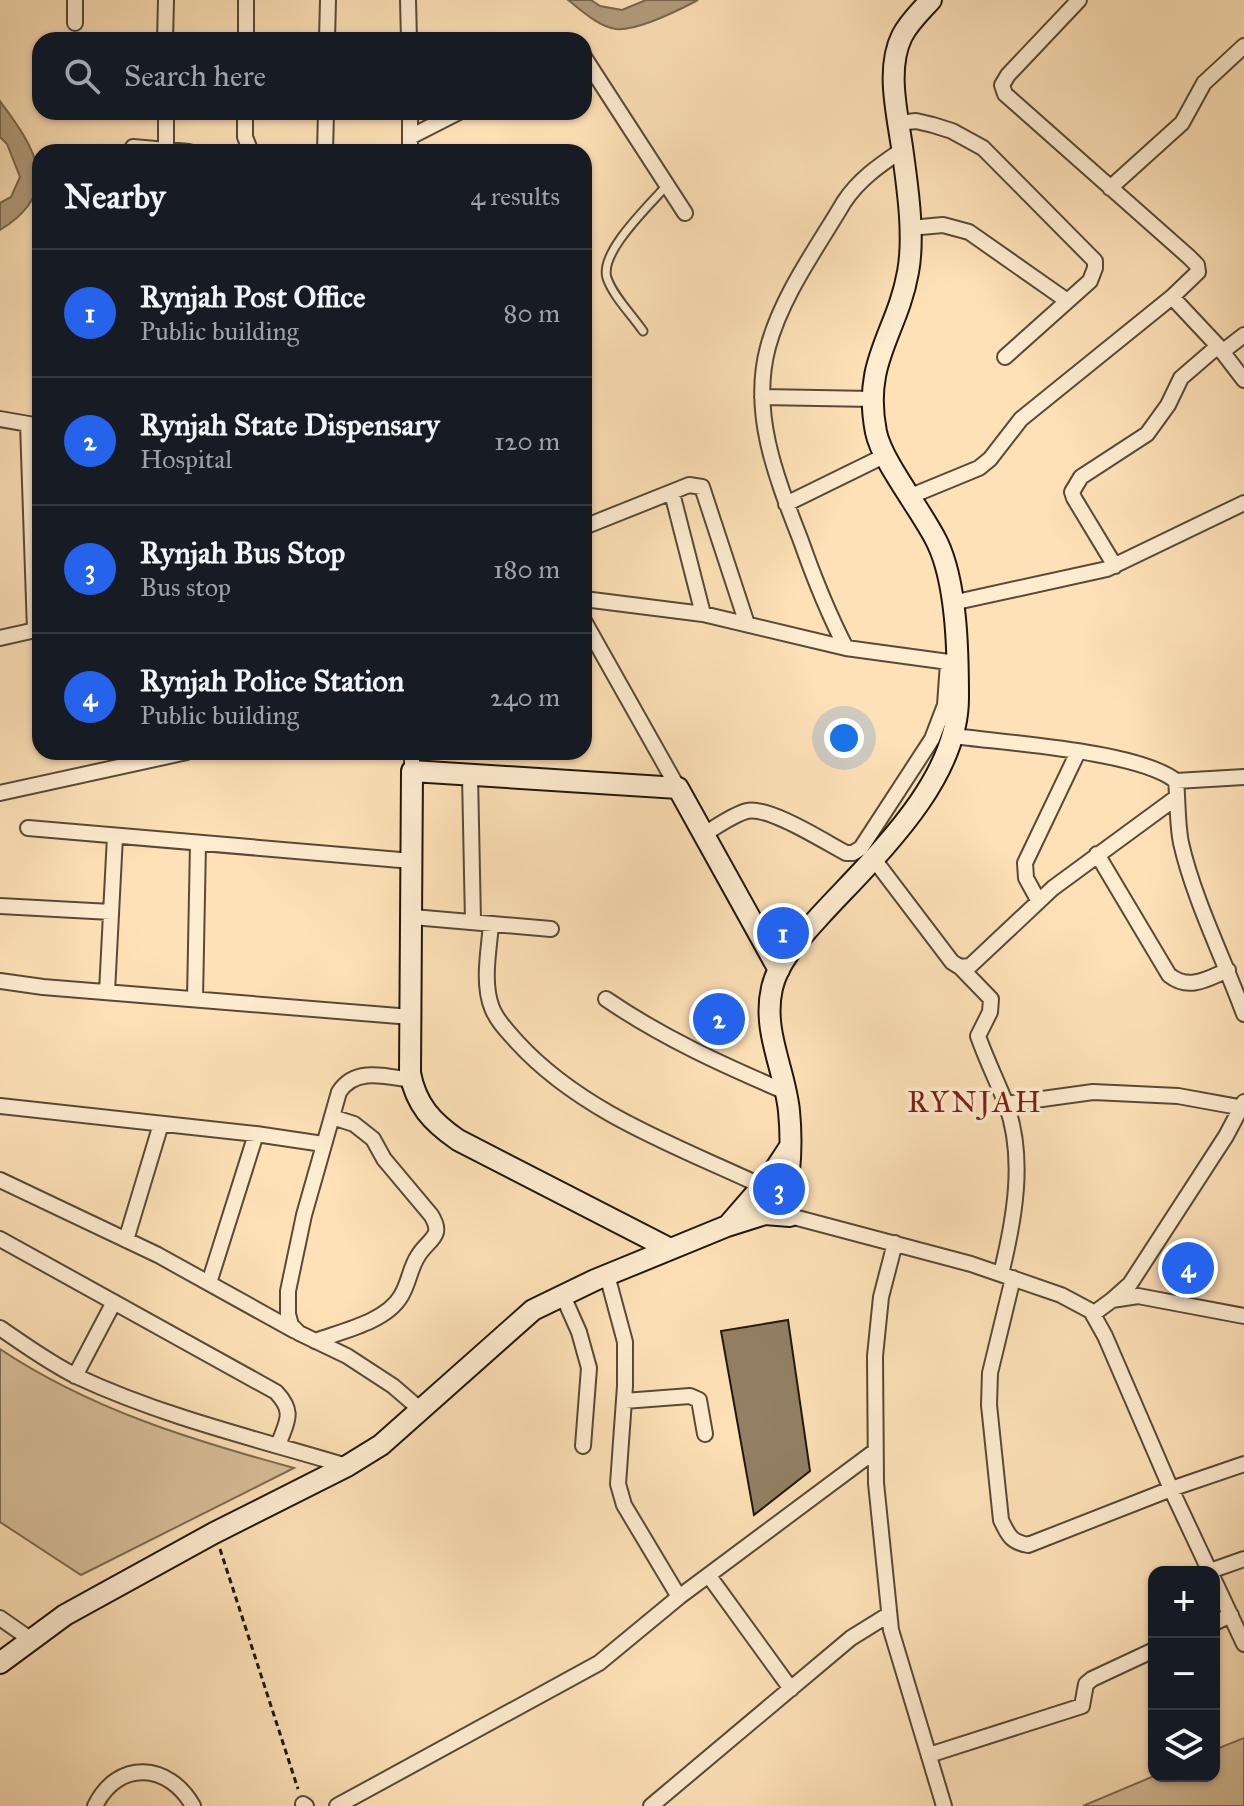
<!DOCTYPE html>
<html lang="en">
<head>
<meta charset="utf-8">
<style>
  body { margin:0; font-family:"IM FELL Great Primer",serif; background:#20242c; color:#f1f3f6 }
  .controls { position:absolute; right:24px; bottom:24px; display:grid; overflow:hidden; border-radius:16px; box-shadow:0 2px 6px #0004 }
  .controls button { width:72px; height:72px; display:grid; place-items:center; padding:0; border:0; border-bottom:2px solid #363941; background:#171b24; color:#f1f3f6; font:40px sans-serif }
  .you { position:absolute; left:844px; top:738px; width:28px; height:28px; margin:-20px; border:6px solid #fff; border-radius:50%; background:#1a73e8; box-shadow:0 0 0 12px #1a73e833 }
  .badge { display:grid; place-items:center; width:52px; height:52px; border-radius:50%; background:#2563eb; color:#fff; font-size:26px; font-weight:700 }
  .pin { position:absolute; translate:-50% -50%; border:4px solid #fff; box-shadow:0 2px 8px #0006 }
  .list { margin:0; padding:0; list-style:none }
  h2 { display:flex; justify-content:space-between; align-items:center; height:104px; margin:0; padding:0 32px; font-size:34px }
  h2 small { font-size:26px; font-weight:400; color:#9ea1a6 }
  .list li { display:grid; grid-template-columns:52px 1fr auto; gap:24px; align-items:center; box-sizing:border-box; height:128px; padding:0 32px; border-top:2px solid #363941 }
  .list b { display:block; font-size:30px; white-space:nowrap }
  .list p { margin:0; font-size:26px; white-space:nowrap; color:#9ea1a6 }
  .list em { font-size:26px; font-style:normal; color:#9ea1a6 }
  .icon { flex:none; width:44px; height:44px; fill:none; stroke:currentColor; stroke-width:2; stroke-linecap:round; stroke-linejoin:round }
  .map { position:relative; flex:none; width:1244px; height:1806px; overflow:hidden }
  .search { position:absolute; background:#171b24; box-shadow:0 2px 6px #0004; left:32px; top:32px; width:560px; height:88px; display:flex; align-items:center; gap:20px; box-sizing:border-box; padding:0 28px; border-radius:24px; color:#9ea1a6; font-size:30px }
  .panel { position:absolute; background:#171b24; box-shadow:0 2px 6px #0004; left:32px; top:144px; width:560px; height:616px; border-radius:24px }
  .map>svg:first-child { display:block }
  .green { fill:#d8bf9a; stroke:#7c6b53; stroke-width:2 }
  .water { fill:#b29c7d; stroke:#776750; stroke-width:2 }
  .building { fill:#938065; stroke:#1f170c; stroke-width:2 }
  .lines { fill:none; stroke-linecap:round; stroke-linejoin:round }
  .lane-casing { stroke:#574a37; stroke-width:11 }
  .street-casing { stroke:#574a37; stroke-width:18 }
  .secondary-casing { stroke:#1f170c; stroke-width:24 }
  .path { stroke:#1f170c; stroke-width:3; stroke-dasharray:6 4; stroke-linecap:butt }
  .lane { stroke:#feecd0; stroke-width:7 }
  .street { stroke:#feecd0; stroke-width:14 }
  .secondary { stroke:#feecd0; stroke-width:20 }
  .labels { text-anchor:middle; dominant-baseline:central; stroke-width:7; stroke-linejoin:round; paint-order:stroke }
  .neighbourhood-label { font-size:30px; letter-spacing:2px; fill:#7a1f14; stroke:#feecd0 }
</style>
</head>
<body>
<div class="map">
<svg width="1244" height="1806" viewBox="0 0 1244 1806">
  <rect width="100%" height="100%" fill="#fee1b7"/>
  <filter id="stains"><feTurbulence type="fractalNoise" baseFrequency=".0025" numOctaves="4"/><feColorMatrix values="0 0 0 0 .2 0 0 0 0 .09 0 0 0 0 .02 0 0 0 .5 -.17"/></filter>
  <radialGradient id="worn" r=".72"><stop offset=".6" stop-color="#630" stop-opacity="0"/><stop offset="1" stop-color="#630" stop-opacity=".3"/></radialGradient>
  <path class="green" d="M0,1349C90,1409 191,1440 294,1468L81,1575L0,1522Z
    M1244,1738V1806H1083L1154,1776H1214V1750Z"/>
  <path class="water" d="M568,0H591L600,6L622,10L646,0H698C679,10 637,31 616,29C599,27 581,10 568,0Z
    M0,101C35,148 64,191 0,230V203L11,197L20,177L7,144L0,137Z"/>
  <path class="building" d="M717,997L737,1014L719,1036L699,1019Z
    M788,1320L810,1471L754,1515L721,1331Z"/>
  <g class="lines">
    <defs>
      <path id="lane" d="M643,331C632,315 613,296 607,278C599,252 650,205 667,185"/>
      <path id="street" d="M408,0L409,40
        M75,23V0
        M165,40L166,0
        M246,40V0
        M327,40L328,0
        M584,57L685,213
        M166,112V150
        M245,112V137L251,152
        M410,112V152
        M898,123L916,121L933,125L952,131L983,148L1095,261V268L1090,281L1005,357
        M410,137L459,112
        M133,147L189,152
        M325,152L326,112
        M1110,188L1182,123L1204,83L1244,46
        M910,228L943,225L969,232L1066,300
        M1172,297L1218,346L1244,380
        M1222,352L1244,335
        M762,397L873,399
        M0,419L40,426
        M28,424L35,630
        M672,493L703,614
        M911,496L979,468L990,459L1021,419L1172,297L1198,272L1197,265L1189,257L1005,94L1002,85L1008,75L1079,0
        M786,504L886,455
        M584,527L689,485L702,487L747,624
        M1115,566L1074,498L1072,492L1081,477L1147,434L1168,405L1181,378L1218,346
        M584,599L703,614L846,648L956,663
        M952,603L1107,569L1244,503
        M584,621L678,788
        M0,638L40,629
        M846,648C828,613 814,578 801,541C777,479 750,414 768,347C782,295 817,248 844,202C859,179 880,165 902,150
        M954,736C1005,743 1139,751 1176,781C1178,801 1177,823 1181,843C1194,900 1224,959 1244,1014
        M412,752V771
        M470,775L473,922
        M1176,781L1244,777
        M0,793L187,752
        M28,828L412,861
        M703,835C716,827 732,815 747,811C769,806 825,842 846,853H853L861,848L932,739L945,705L948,663
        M1097,854L1169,975C1189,991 1207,979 1228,970
        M873,858L952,962L960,967L970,966L1053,888L1177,797
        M1038,900L1026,878L1025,863L1078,752
        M0,906L111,912
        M413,917L551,929
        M491,924C489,950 482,983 492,1008C497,1021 508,1032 517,1042C582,1113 677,1146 762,1186
        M960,967L991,999L990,1012L978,1036C986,1059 997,1081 1006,1104C1026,1158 1014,1221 1001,1274
        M0,981L43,987L411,1017
        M107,992L115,836
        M195,999L198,843
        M606,999C663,1038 723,1065 786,1092
        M411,1080C385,1076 355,1067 339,1092L304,1215L288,1291V1314L291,1325L299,1333L347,1356L393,1386L422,1411
        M1006,1104L1093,1092L1178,1096L1244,1108
        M0,1106L256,1134L323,1144
        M0,1180L158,1255L295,1331
        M790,1216L971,1264L1061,1295L1091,1311L1105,1336L1171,1489L1210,1572
        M0,1239L276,1392C296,1413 286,1422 278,1446
        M126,1240L161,1124
        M895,1243L881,1297L875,1356L876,1483L891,1630L944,1806
        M607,1275L625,1342V1386L618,1484L624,1505L679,1597
        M1013,1278L990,1373L989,1405L1001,1520C1008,1535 1011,1542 1028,1545L1171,1489L1244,1464
        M209,1283L256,1134
        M563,1296L579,1332L589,1368L583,1446
        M1112,1300L1130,1284L1226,1136L1244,1102
        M1093,1314L1112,1300L1138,1296L1244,1316
        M0,1328C25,1345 51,1364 78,1377C164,1417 257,1439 347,1466
        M315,1341C342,1331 386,1322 401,1296C409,1283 410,1268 418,1256C428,1239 445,1237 431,1215L384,1159L373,1139L354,1124L332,1117
        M75,1376L114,1302
        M624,1401L690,1396L699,1400L705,1434
        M1210,1571L1244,1559
        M709,1576L791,1689
        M1214,1580L1244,1644
        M0,1618L30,1639
        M1214,1623L1231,1615
        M929,1755L1082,1706L1086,1684L1092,1679L1154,1650
        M303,1804L306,1806
        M95,1806C118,1759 169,1763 193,1806
        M337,1806L599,1663L679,1597L875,1451
        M651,1806L851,1638L888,1615"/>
      <path id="secondary" d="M730,1223L770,1177L789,1148
        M670,1249L458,1140C432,1122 416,1105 410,1073L412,771L678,788L779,970
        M0,1663L65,1615L214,1533L347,1466L381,1445L533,1310L595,1280L727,1226L765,1214L790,1216C783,1200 787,1188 789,1171C791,1151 791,1131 789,1111C785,1070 762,1031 772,988C778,961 801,937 819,917C872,859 958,783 958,698C958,653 957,583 937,542C922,511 882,462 876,432C862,361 897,334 908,272C915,235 907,184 902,147C897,113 886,68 902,36C909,22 921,11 931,0"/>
    </defs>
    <use href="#lane" class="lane-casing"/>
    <use href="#street" class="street-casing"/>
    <use href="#secondary" class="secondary-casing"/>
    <path class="path" d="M220,1549L298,1789"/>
    <use href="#lane" class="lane"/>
    <use href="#street" class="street"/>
    <use href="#secondary" class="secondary"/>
  </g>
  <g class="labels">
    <g class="neighbourhood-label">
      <text x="975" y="1102">RYNJAH</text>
    </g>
  </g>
  <rect width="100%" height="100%" filter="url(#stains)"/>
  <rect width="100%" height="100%" fill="url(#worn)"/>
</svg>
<div class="controls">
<button>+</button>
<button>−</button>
<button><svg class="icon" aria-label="layers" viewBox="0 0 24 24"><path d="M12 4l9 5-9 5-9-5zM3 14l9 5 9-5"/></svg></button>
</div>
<div class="you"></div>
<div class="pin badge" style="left:783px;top:933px">1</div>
<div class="pin badge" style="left:719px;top:1019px">2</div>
<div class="pin badge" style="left:779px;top:1189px">3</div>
<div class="pin badge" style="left:1188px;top:1268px">4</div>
<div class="search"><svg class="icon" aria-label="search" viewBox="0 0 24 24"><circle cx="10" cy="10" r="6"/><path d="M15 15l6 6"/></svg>Search here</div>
<section class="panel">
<h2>Nearby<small>4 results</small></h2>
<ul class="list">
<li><span class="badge">1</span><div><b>Rynjah Post Office</b><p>Public building</p></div><em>80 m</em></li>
<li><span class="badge">2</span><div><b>Rynjah State Dispensary</b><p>Hospital</p></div><em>120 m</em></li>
<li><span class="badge">3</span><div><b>Rynjah Bus Stop</b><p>Bus stop</p></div><em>180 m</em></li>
<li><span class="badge">4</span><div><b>Rynjah Police Station</b><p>Public building</p></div><em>240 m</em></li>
</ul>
</section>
</div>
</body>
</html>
